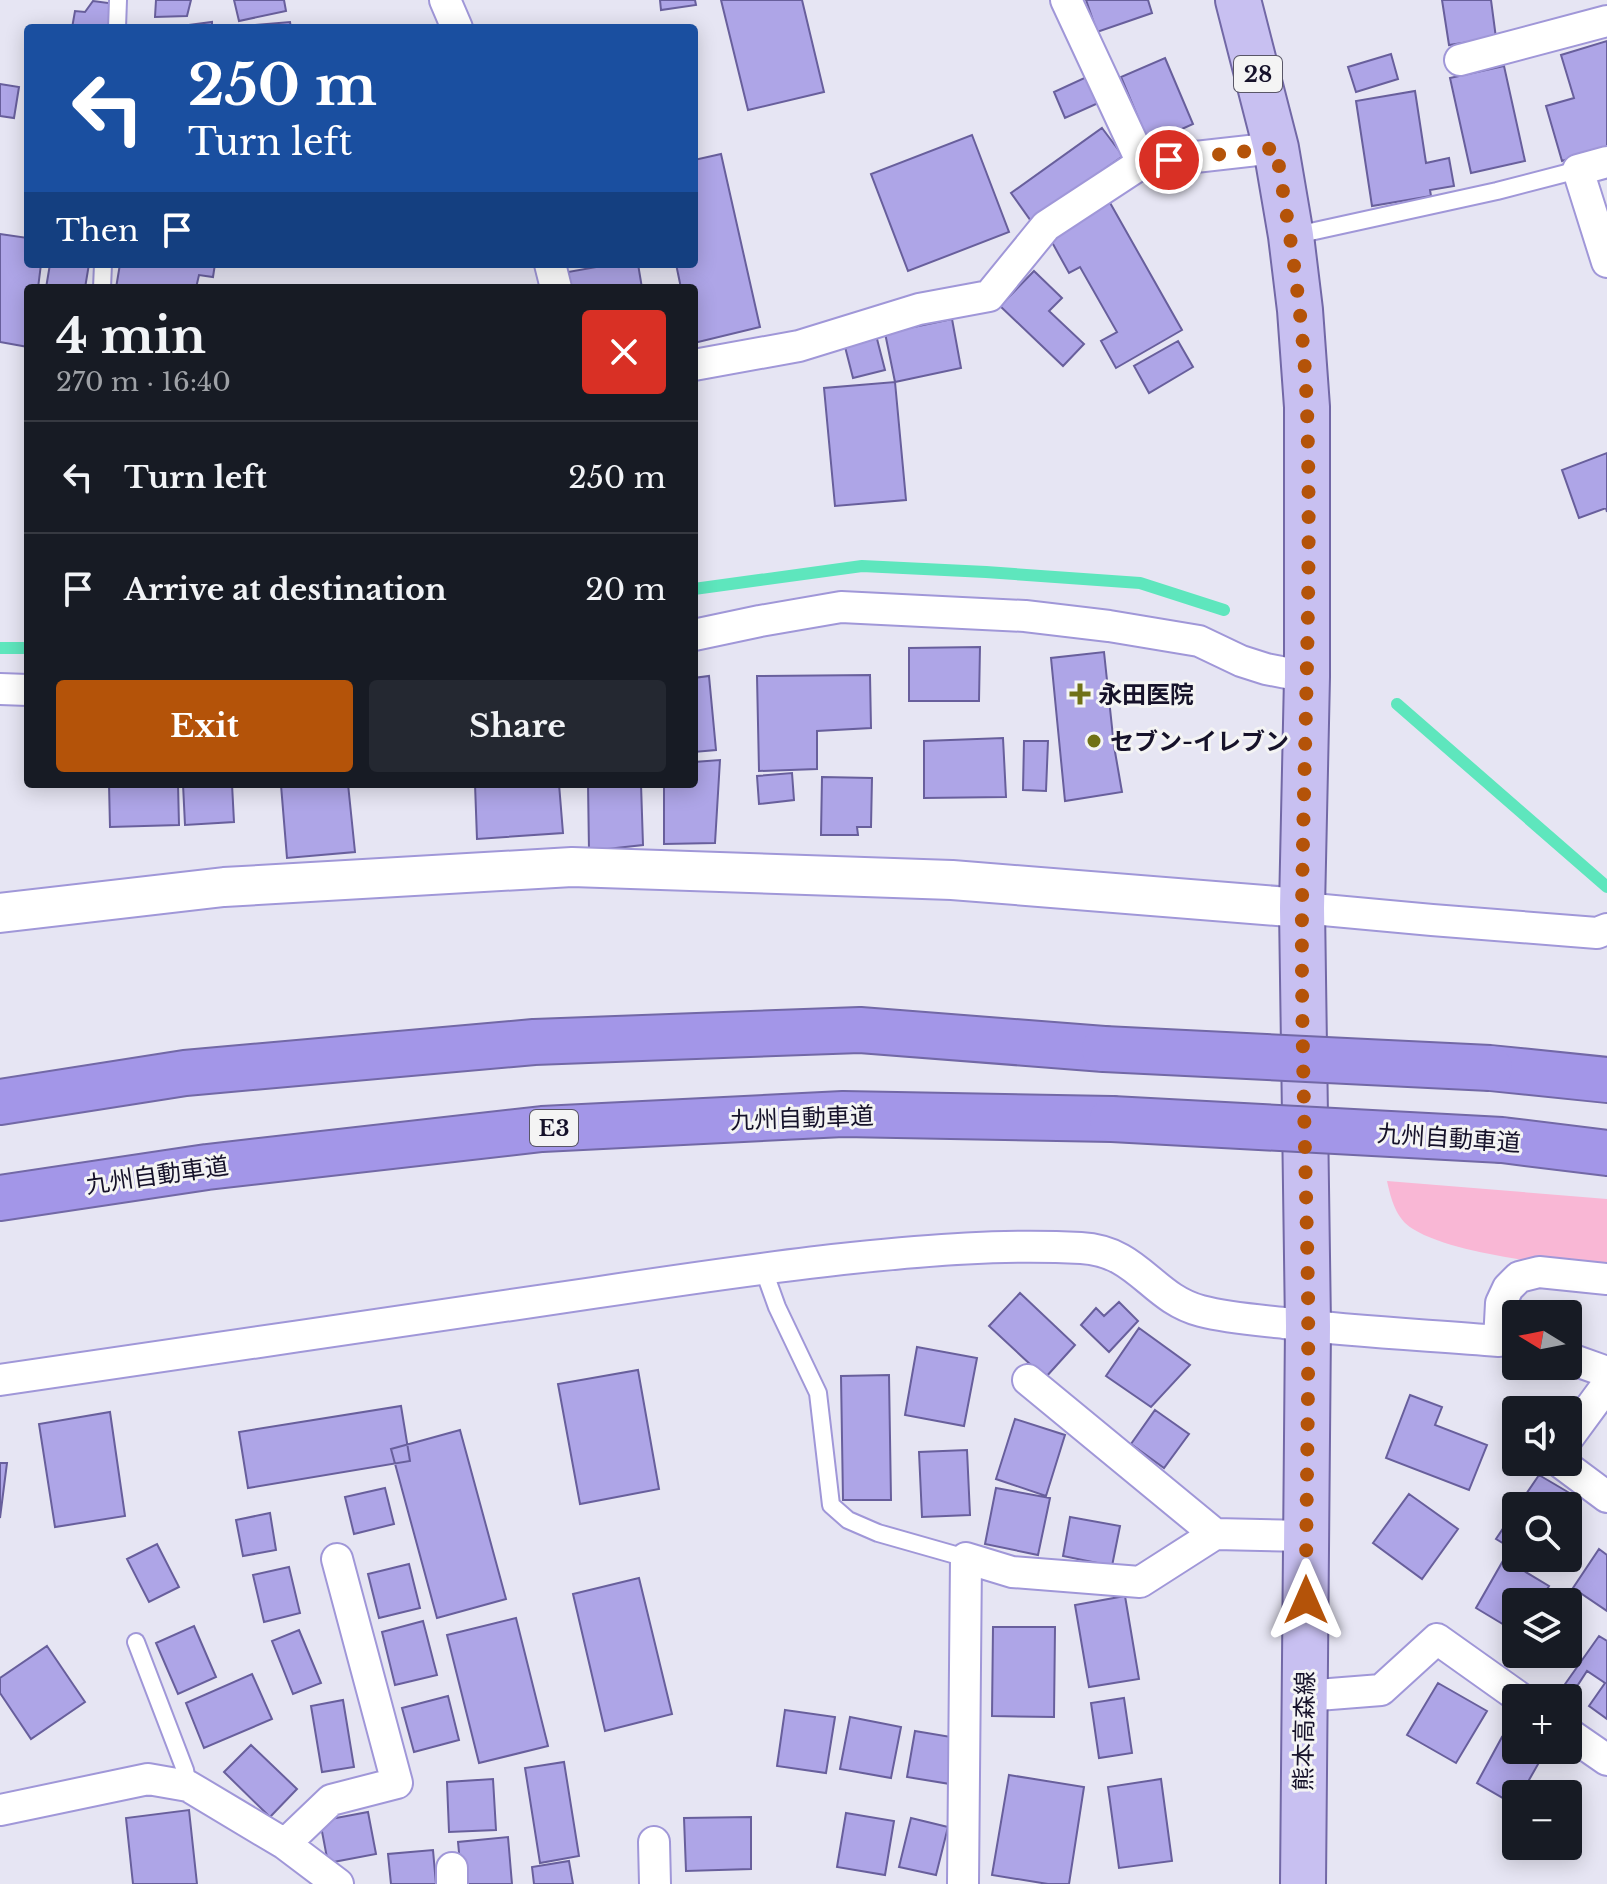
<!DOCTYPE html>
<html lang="en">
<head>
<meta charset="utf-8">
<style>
  :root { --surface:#171b24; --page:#242831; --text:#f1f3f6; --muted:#9ea1a6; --line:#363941; --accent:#b45309 }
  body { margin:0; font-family:"Libre Baskerville","Noto Sans JP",serif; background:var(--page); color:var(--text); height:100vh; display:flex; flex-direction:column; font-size:30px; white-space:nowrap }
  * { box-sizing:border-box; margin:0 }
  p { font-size:26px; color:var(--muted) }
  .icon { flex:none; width:44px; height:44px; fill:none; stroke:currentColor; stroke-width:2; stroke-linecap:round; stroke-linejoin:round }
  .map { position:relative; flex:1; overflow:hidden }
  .details { position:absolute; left:24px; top:284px; width:674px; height:504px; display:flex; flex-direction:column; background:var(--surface); border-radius:8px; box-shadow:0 4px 20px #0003 }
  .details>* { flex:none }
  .top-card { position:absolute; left:24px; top:24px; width:674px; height:244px; border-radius:8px; box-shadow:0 4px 20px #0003; background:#1a4fa0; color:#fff; overflow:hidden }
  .needle { width:52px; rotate:280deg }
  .buttons { position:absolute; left:1502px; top:1300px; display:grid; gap:16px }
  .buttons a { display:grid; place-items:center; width:80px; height:80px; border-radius:8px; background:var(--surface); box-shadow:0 4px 20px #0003; font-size:40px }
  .pin { position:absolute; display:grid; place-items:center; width:68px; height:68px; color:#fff; margin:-34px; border:4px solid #fff; border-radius:50%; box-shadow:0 2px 8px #0007 }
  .me { position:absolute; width:88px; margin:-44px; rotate:0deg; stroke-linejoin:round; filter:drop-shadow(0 0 6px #0008) }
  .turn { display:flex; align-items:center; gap:28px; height:168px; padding:0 32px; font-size:36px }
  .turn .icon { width:104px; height:104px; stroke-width:2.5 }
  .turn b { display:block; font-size:56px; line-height:68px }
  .then { display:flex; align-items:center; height:76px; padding:0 32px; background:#0003; gap:16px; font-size:30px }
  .round { display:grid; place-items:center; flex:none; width:84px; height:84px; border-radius:8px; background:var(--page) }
  .head { display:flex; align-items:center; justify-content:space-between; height:136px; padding:0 32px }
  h1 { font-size:48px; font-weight:700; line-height:60px }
  .cta { display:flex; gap:16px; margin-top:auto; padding:16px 32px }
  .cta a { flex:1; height:92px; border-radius:8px; background:var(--accent); color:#fff; font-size:32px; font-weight:700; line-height:92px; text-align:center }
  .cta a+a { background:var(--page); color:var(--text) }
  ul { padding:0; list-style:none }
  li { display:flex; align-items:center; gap:24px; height:112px; padding:0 32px; border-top:2px solid var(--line) }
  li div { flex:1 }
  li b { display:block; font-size:30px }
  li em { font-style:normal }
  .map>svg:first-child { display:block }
  .green { fill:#f9b7d5 }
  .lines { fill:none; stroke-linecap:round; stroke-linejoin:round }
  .stream { stroke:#5ee6bd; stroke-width:12 }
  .building { fill:#aea5e7; stroke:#685f9c; stroke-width:2 }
  .service-casing { stroke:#a097d8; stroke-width:20 }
  .minor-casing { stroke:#a097d8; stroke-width:34 }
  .tertiary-casing { stroke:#a097d8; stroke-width:42 }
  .primary-casing { stroke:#7268a6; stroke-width:48 }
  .motorway-casing { stroke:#7268a6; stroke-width:48 }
  .service { stroke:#fff; stroke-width:16 }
  .minor { stroke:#fff; stroke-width:30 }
  .tertiary { stroke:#fff; stroke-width:38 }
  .primary { stroke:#c8c0f1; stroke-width:44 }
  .motorway { stroke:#a396e8; stroke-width:44 }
  .motorway-bridge-casing { stroke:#7268a6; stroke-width:48; stroke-linecap:butt }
  .motorway-bridge { stroke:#a396e8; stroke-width:44 }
  .route { stroke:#b45309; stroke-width:14; stroke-dasharray:0 25.2 }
  .poi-dot { fill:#707115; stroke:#f4f4f4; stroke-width:3 }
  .labels { text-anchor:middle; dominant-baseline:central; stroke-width:6; stroke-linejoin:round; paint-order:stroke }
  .shield { fill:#f4f4f4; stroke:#595667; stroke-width:2 }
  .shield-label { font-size:22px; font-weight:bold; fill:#16122a }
  .poi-label { font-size:24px; font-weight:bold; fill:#16122a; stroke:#f4f4f4; text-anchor:start }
  .street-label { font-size:24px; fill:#16122a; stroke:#f4f4f4 }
</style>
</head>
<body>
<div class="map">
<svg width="1607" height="1884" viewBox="0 0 1607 1884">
  <rect width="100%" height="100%" fill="#e6e5f3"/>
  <path class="green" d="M1387,1181L1607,1199V1280C1587,1275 1567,1268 1546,1264C1508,1257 1445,1249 1413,1229C1396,1219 1391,1199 1387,1181Z"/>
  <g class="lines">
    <path class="stream" d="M694,589L862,566L986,572L1140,583L1224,610
      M0,648H28
      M1397,704L1607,887"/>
  </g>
  <path class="building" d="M156,0H191L187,16L155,17Z
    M234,0H284L286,11L239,21Z
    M660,0H695L696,5L661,10Z
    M721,0H802L824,92L748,110Z
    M1086,0H1148L1152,13L1097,32Z
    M1442,0H1491L1496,38L1449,45Z
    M93,1L116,4L113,28H72L75,11L85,12Z
    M212,22V28H166Z
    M290,22L291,28H256V25Z
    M1607,41V147L1562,161L1546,106L1574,98L1561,55Z
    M1391,54L1398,79L1356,92L1348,67Z
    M1165,58L1193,124L1149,144L1121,77Z
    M1504,66L1525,161L1471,173L1450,78Z
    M1093,74L1105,100L1065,118L1054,92Z
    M0,84L19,87L14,118L0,116Z
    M1415,91L1426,163L1449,158L1454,186L1430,190L1431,196L1372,206L1356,101Z
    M1102,128L1123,156L1031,221L1011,193Z
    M972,135L1009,232L908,271L871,174Z
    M721,154L760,327L694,343V288H681L676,264H694V160Z
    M1109,201L1182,330L1116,368L1101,341L1117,332L1080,267L1069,273L1048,235Z
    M0,234L28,238V264H41L38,288H28V347L0,342Z
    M50,264H89L85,288H46Z
    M120,264H215L213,277L199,275L196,288H116Z
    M613,264H638L642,288H571L568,272Z
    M1034,271L1062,298L1049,311L1084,344L1063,366L1000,306Z
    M952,319L961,368L895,382L885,333Z
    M876,335L885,370L853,378L844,343Z
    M1178,341L1193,367L1149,393L1134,366Z
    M895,382L906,500L835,506L824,388Z
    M1607,453V512L1606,508L1579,518L1562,470Z
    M980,647L979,701H909V648Z
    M1104,652L1114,746L1122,792L1065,801L1051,658Z
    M870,675L871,728L817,731V769L759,771L757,676Z
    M709,676L716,750L694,752V678Z
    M1003,738L1006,797L924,798V741Z
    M1024,741H1048L1046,791L1023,790Z
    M720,760L715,843L664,844V784H694V762Z
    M792,773L794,800L759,804L757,776Z
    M822,777L872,778L871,827H857L858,835H821Z
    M109,784H178L179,825L110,827Z
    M183,784H232L234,822L185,825Z
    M289,784H348L355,852L287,858L281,785Z
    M475,784H559L563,833L477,839Z
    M588,784H641L643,845L589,851Z
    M1020,1293L1075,1345L1045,1378L989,1326Z
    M1119,1302L1138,1321L1109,1352L1081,1325L1096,1308L1104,1316Z
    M1139,1328L1190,1365L1151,1407L1106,1376Z
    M917,1347L977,1358L964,1426L905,1415Z
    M638,1370L659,1489L580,1504L558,1384Z
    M889,1375L891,1500H843L841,1376Z
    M1410,1395L1442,1407L1435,1425L1487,1445L1469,1490L1386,1458Z
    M401,1406L410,1461L248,1488L239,1432Z
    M1155,1410L1189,1434L1164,1468L1131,1444Z
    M110,1412L125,1516L55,1527L39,1424Z
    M1015,1419L1065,1435L1046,1496L996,1479Z
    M460,1430L506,1599L437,1618L391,1449Z
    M967,1450L970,1515L922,1517L919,1452Z
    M0,1463H7L0,1518Z
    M1539,1475L1573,1495L1567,1506H1518Z
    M385,1488L394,1524L354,1534L345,1497Z
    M996,1488L1050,1498L1038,1555L985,1544Z
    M1409,1494L1458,1529L1422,1579L1373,1543Z
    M1516,1509V1551L1496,1539Z
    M270,1513L276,1550L243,1556L236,1520Z
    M1070,1517L1120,1526L1112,1566L1063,1556Z
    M157,1544L179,1587L149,1602L127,1559Z
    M1599,1549L1607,1555V1611L1573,1588Z
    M1527,1558H1544L1540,1565Z
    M1504,1559L1549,1586L1539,1602H1516V1632L1476,1608Z
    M409,1564L420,1608L379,1618L368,1574Z
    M289,1567L300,1613L264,1622L253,1575Z
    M639,1578L672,1714L605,1731L573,1594Z
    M1125,1596L1139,1679L1089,1687L1075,1605Z
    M516,1618L548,1746L479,1763L447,1635Z
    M423,1621L437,1675L395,1685L382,1632Z
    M194,1626L216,1677L178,1694L156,1643Z
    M993,1627H1055L1054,1717L992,1716Z
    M299,1630L321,1683L293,1694L272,1641Z
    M1599,1636L1607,1641V1719L1589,1706L1605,1683L1587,1671L1572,1694L1563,1687Z
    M47,1646L85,1702L31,1739L0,1693V1678Z
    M252,1674L272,1719L204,1748L186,1703Z
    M1438,1683L1487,1711L1456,1763L1407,1735Z
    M448,1696L459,1740L414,1752L402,1708Z
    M1124,1698L1132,1753L1099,1758L1091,1703Z
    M343,1700L354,1767L322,1772L311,1706Z
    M785,1710L835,1717L826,1773L777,1766Z
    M850,1717L901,1727L891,1778L840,1769Z
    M915,1731L957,1738L950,1784L907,1777Z
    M1502,1737L1516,1745V1750H1525L1541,1759L1521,1794H1516L1515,1805L1477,1783Z
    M251,1745L297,1789L270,1817L224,1772Z
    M564,1762L579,1856L540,1863L525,1768Z
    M1009,1775L1084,1787L1069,1884H1048L992,1875Z
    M493,1779L496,1830L449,1832L447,1782Z
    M1161,1779L1172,1861L1119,1868L1108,1787Z
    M189,1810L197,1884H133L126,1818Z
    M368,1812L376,1854L328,1863L320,1821Z
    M846,1813L894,1821L885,1875L837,1867Z
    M751,1817V1869L686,1871L684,1818Z
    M911,1818L948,1827L936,1875L899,1867Z
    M508,1837L512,1884H462L458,1842Z
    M433,1850L436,1884H391L388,1854Z
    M569,1861L573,1884H534L532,1867Z"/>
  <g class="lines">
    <defs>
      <path id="service" d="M117,28L118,0
        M1292,236L1497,191L1578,170
        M102,288L103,264
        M763,1268L777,1307L818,1393L831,1505L848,1520L878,1533L966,1558
        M136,1642L185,1770L188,1786"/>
      <path id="minor" d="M445,0L457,28
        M1066,0L1142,163
        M1460,60L1607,21
        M1607,162L1578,170L1607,262
        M550,264L556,288
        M694,365L799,346L919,309L989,296L1046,226L1142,163L1276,148
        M694,635L760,621L841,607L1025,616L1109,626L1199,641L1241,661L1266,669L1307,677
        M0,689L28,690
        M1302,908L1432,920L1597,933L1607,929
        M1568,1358L1607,1372
        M0,1380C198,1351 395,1322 593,1293C679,1280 765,1267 852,1258C930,1250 1003,1244 1081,1248C1139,1251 1151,1298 1201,1311C1228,1318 1257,1320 1284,1323C1356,1332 1427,1335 1499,1341L1501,1303L1508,1288L1519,1277L1539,1272L1607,1279
        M1028,1380L1215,1534
        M1568,1438L1607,1385
        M1560,1462L1607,1497
        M1305,1696L1381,1690L1437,1639L1520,1698
        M1568,1733L1607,1760
        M0,1810L148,1779L188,1786L285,1844L338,1884
        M654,1842L655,1884
        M285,1844L331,1800L397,1783L337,1559
        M452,1868V1884
        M963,1884L966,1558L1012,1572L1140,1582L1215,1534L1306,1536"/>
      <path id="tertiary" d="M0,913L224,887L572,867L952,880L1302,908"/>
      <path id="primary" d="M1238,0L1276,148L1291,236L1300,310L1307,407V677L1302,908L1308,1326L1303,1884"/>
      <path id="motorway" d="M1490,1068L1607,1080
        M0,1102L185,1073L534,1042L860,1030L1104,1049
        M1502,1140L1607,1153
        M0,1198L207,1167L542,1129L843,1114L1112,1119"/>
    </defs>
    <use href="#service" class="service-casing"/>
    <use href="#minor" class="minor-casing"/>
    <use href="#tertiary" class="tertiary-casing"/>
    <use href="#primary" class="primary-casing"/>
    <use href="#motorway" class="motorway-casing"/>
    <use href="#service" class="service"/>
    <use href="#minor" class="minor"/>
    <use href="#tertiary" class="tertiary"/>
    <use href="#primary" class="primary"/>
    <use href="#motorway" class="motorway"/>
    <defs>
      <path id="motorway-bridge" d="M1104,1049L1490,1068
        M1112,1119L1502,1140"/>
    </defs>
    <use href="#motorway-bridge" class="motorway-bridge-casing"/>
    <use href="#motorway-bridge" class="motorway-bridge"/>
  </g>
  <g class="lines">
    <path class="route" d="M1169,160L1276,148C1290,234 1304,321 1307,409C1312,574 1304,740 1302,906C1301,1035 1306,1164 1308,1293C1309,1395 1306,1498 1306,1600"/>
  </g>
  <g class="poi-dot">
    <path d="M1076 682h8v8h8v8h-8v8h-8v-8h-8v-8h8z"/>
    <circle cx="1094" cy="741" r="8"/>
  </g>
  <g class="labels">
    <g class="shield">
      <rect x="1234" y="56" width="48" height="36" rx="6"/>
      <rect x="530" y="1110" width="48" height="36" rx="6"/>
    </g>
    <g class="shield-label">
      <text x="1258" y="74">28</text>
      <text x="554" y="1128">E3</text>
    </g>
    <g class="poi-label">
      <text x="1098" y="694">永田医院</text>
      <text x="1110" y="741">セブン-イレブン</text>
    </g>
    <g class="street-label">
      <text transform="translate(802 1118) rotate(-2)">九州自動車道</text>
      <text transform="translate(1449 1138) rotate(4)">九州自動車道</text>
      <text transform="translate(157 1175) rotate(-8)">九州自動車道</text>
      <text transform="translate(1304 1731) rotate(-89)">熊本高森線</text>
    </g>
  </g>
</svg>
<div class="buttons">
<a><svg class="needle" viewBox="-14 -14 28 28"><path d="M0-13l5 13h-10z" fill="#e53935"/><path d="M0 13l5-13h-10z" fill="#9ea1a6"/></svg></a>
<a><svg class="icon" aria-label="sound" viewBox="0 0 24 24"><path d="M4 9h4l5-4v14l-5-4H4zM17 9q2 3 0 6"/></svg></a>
<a><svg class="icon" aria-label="search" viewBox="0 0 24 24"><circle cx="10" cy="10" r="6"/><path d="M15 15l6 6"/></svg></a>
<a><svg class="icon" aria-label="layers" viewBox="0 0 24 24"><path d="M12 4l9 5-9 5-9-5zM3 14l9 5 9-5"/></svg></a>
<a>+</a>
<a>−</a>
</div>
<div class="pin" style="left:1169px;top:160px;background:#d93025"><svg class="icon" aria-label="arrive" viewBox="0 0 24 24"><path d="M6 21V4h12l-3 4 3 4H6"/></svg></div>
<svg class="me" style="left:1306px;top:1600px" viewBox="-20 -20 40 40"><path d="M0-17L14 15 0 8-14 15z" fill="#b45309" stroke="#fff" stroke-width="4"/></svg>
<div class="top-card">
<div class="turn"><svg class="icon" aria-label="left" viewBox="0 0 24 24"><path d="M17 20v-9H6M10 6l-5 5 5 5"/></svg><div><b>250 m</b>Turn left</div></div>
<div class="then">Then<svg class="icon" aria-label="arrive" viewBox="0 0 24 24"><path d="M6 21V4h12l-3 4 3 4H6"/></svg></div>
</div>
<section class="details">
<div class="head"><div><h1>4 min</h1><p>270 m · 16:40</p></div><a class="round" style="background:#d93025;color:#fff"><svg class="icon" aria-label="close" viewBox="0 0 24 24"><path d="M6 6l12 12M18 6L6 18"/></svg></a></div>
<ul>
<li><svg class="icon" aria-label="left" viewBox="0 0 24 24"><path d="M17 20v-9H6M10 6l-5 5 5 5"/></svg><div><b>Turn left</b></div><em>250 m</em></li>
<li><svg class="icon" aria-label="arrive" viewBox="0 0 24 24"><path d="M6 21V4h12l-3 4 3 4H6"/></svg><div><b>Arrive at destination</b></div><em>20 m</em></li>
</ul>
<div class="cta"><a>Exit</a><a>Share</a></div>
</section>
</div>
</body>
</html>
